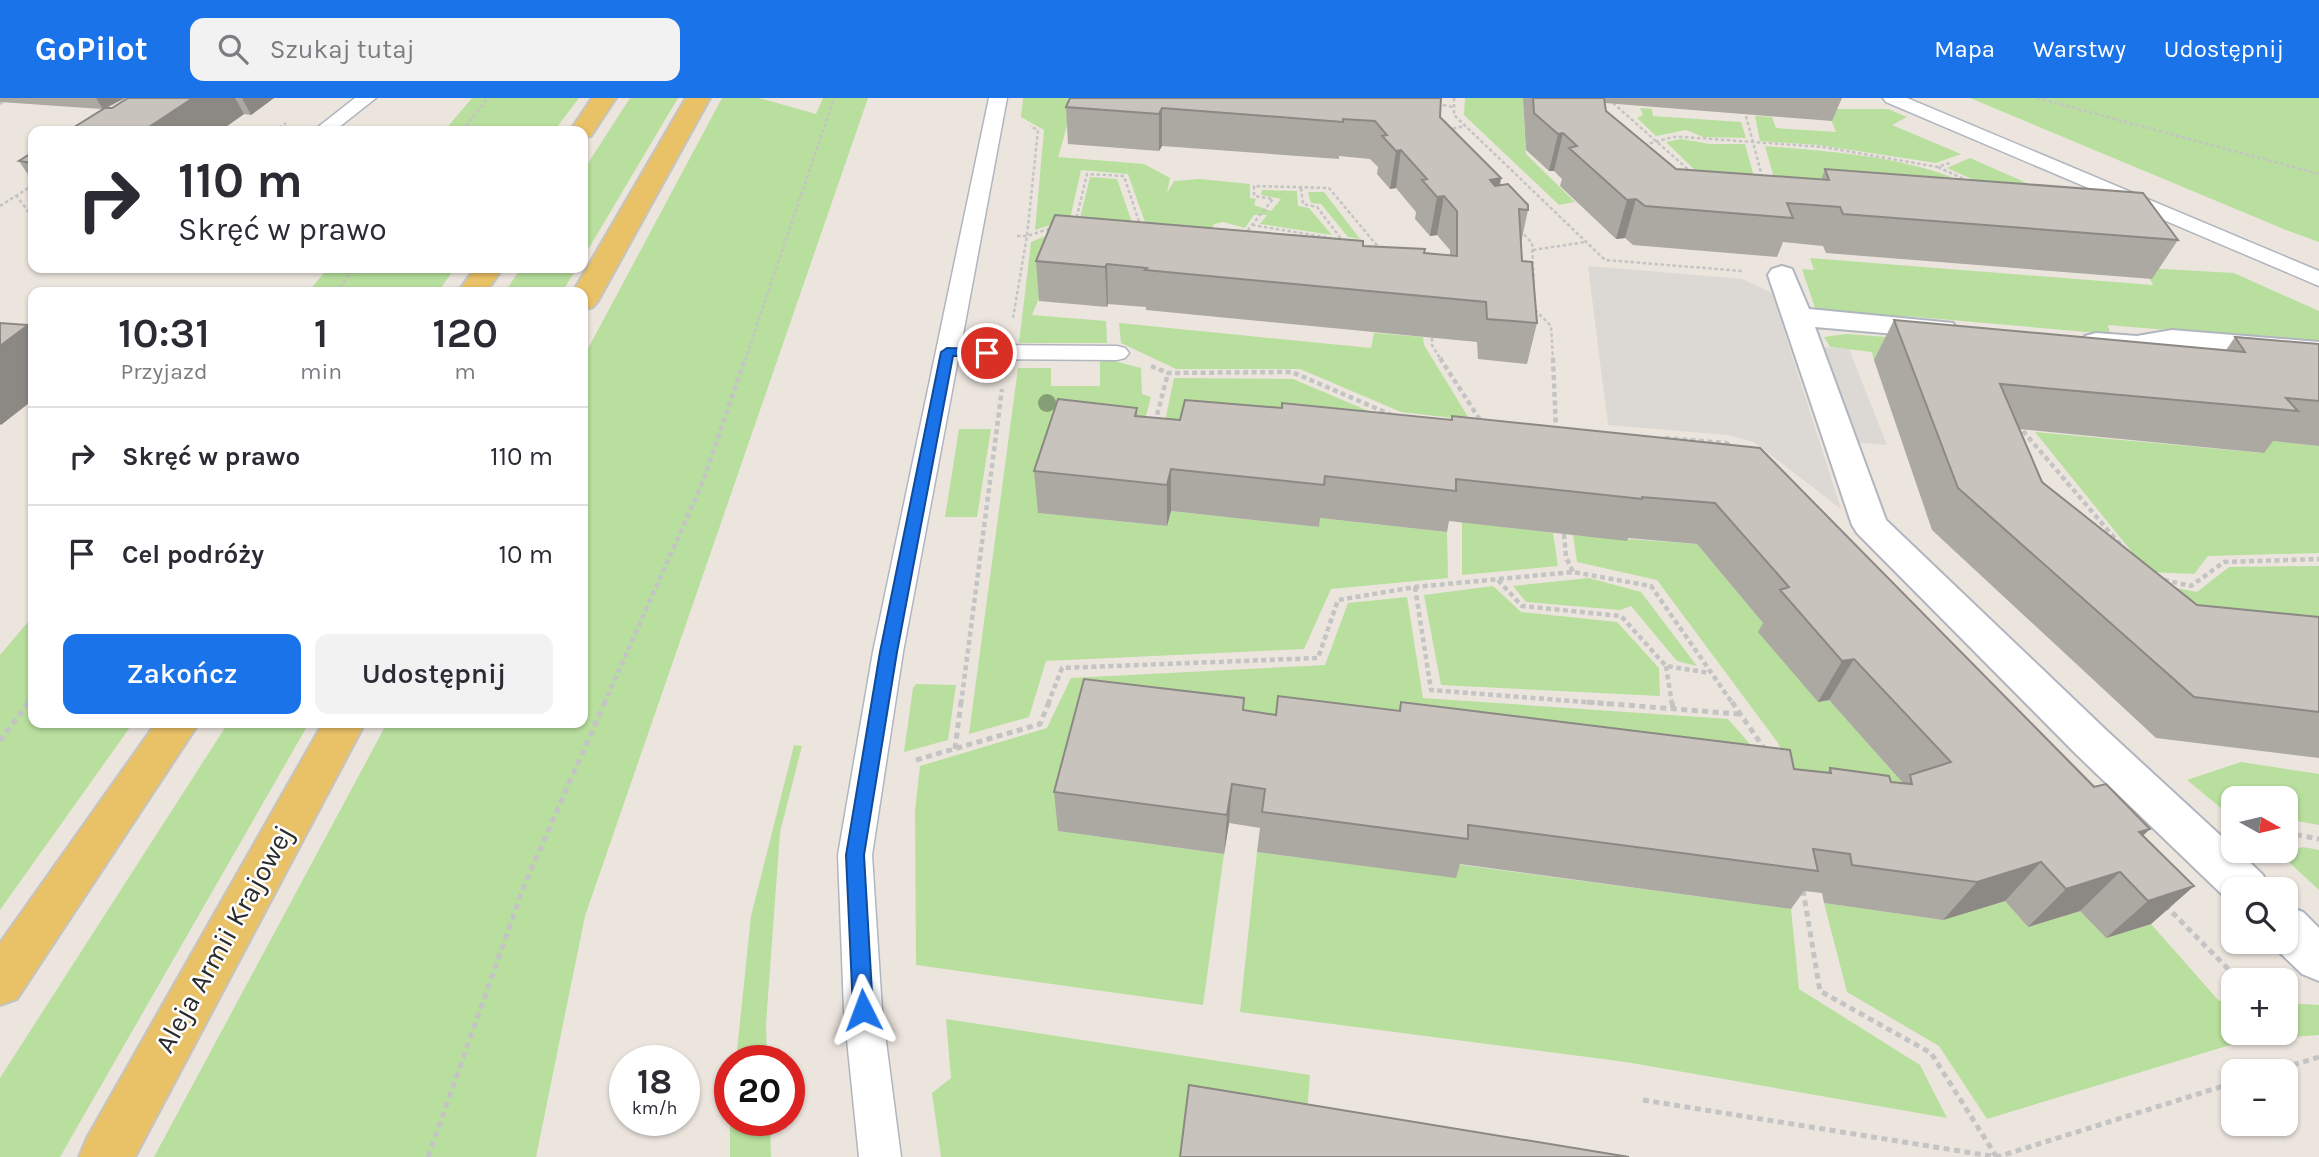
<!DOCTYPE html>
<html lang="pl">
<head>
<meta charset="utf-8">
<style>
  :root { --surface:#fff; --page:#f2f2f3; --text:#2b2b33; --muted:#7c7c81; --line:#e1e1e2; --accent:#1a73e8 }
  body { margin:0; font-family:Karla,sans-serif; background:var(--page); color:var(--text); height:100vh; display:flex; flex-direction:column; font-size:26px; white-space:nowrap }
  * { box-sizing:border-box; margin:0 }
  p { font-size:23px; color:var(--muted) }
  .icon { flex:none; width:38px; height:38px; fill:none; stroke:currentColor; stroke-width:2; stroke-linecap:round; stroke-linejoin:round }
  .map { position:relative; flex:1; overflow:hidden }
  .drawer { position:absolute; left:28px; top:189px; width:560px; height:441px; display:flex; flex-direction:column; background:var(--surface); border-radius:14px; box-shadow:0 2px 5px #0004 }
  .drawer>* { flex:none }
  .top-card { position:absolute; left:28px; top:28px; width:560px; height:147px; border-radius:14px; box-shadow:0 2px 5px #0004; background:#fff; color:var(--text); overflow:hidden }
  .needle { width:46px; rotate:98deg }
  .tools { position:absolute; left:2221px; top:688px; display:grid; gap:14px }
  .tools a { display:grid; place-items:center; width:77px; height:77px; border-radius:14px; background:var(--surface); box-shadow:0 2px 5px #0004; font-size:35px }
  .speed { position:absolute; left:609px; top:947px; display:flex; gap:14px; font-size:35px; font-weight:700; text-align:center }
  .speed>* { display:grid; place-content:center; width:91px; height:91px; border-radius:50%; background:var(--surface); box-shadow:0 2px 5px #0004; line-height:1 }
  .speed small { font-size:18px; font-weight:400 }
  .speed .limit { border:10px solid #d22; background:#fff; color:#111 }
  .pin { position:absolute; display:grid; place-items:center; width:60px; height:60px; color:#fff; margin:-30px; border:4px solid #fff; border-radius:50%; box-shadow:0 2px 7px #0007 }
  .me { position:absolute; width:77px; margin:-38px; rotate:357deg; stroke-linejoin:round; filter:drop-shadow(0 0 5px #0008) }
  .turn { display:flex; align-items:center; gap:24px; height:147px; padding:0 35px; font-size:32px }
  .turn .icon { width:91px; height:91px; stroke-width:2.5 }
  .turn b { display:block; font-size:49px; line-height:60px }
  .eta { display:flex; justify-content:space-evenly; align-items:center; height:119px; text-align:center }
  .eta b { font-size:42px; font-weight:600; line-height:49px }
  .primary-button { display:flex; gap:14px; margin-top:auto; padding:14px 35px }
  .primary-button a { flex:1; height:80px; border-radius:14px; background:var(--accent); color:#fff; font-size:28px; font-weight:600; line-height:80px; text-align:center }
  .primary-button a+a { background:var(--page); color:var(--text) }
  ul { padding:0; list-style:none }
  li { display:flex; align-items:center; gap:21px; height:98px; padding:0 35px; border-top:2px solid var(--line) }
  li div { flex:1 }
  li b { display:block; font-size:26px }
  li em { font-style:normal }
  header { display:flex; align-items:center; gap:42px; box-sizing:border-box; height:98px; padding:0 35px; background:var(--accent); color:#fff }
  header strong { font-size:33px }
  nav { display:flex; gap:38px; margin-inline-start:auto; font-size:24px }
  .search { width:490px; height:63px; background:var(--page); display:flex; align-items:center; gap:18px; box-sizing:border-box; padding:0 24px; border-radius:14px; color:var(--muted); font-size:26px }
  .map>svg:first-child { display:block }
  .green { fill:#b8df9e }
  .plaza { fill:#dcd8d4 }
  .lines { fill:none; stroke-linecap:round; stroke-linejoin:round }
  .service-casing { stroke:#b1b5be; stroke-width:3 }
  .pedestrian-casing { stroke:#b1b5be; stroke-width:4 }
  .primary-casing { stroke:#c4c4c4; stroke-width:4 }
  .path-far2 { stroke:#c4c4c4; stroke-width:2.5; stroke-dasharray:3.5 2.5; stroke-linecap:butt }
  .path-far1 { stroke:#c4c4c4; stroke-width:4.5; stroke-dasharray:5 3.5; stroke-linecap:butt }
  .path { stroke:#c4c4c4; stroke-width:5; stroke-dasharray:6 4.5; stroke-linecap:butt }
  .service { fill:#fff; fill-rule:evenodd }
  .pedestrian { fill:#fff; fill-rule:evenodd }
  .primary { fill:#e9c166; fill-rule:evenodd }
  .tree { fill:#869e75 }
  .wall { fill:#aca8a2 }
  .shaded-wall { fill:#8c8884 }
  .building { fill:#c8c3bc; stroke:#8c8884; stroke-width:2 }
  .route { fill:#1a73e8; stroke:#114b97; stroke-width:2 }
  .labels { text-anchor:middle; dominant-baseline:central; stroke-width:5; stroke-linejoin:round; paint-order:stroke }
  .near-street-label { font-size:28px; fill:#2b2b2b; stroke:#fff }
</style>
</head>
<body>
<header>
<strong>GoPilot</strong>
<div class="search"><svg class="icon" aria-label="search" viewBox="0 0 24 24"><circle cx="10" cy="10" r="6"/><path d="M15 15l6 6"/></svg>Szukaj tutaj</div>
<nav><a>Mapa</a><a>Warstwy</a><a>Udostępnij</a></nav>
</header>
<div class="map">
<svg width="2319" height="1059" viewBox="0 0 2319 1059">
  <rect width="100%" height="100%" fill="#ece5de"/>
  <path class="green" d="M472,0H579L554,33H444Z
    M630,0H678L583,160V73Z
    M722,0H759L816,16L823,0H868L585,818L536,1059H154L387,625H583V260Z
    M1023,0H1081C1067,17 1065,39 1058,59L1144,66L1170,80L1167,95L1174,83L1199,81L1250,86V100L1256,101L1254,107L1271,113L1281,101L1261,97L1262,92L1297,93L1298,108L1309,110L1332,137L1260,126L1267,117H1254L1245,130L1223,124L1214,126L1209,137L1146,127L1128,76L1081,72L1070,121L1035,132L1044,32L1021,19Z
    M1465,0H1523L1526,56L1575,104L1559,107L1464,17Z
    M1970,0H2319V144L2286,132Z
    M1640,10L1652,11L1653,18L1741,24L1746,40L1703,39L1686,32L1656,38L1637,20L1643,17Z
    M1827,11H1888L1907,19L1892,27L1961,56L1936,65L1818,47L1760,43L1755,18L1772,19L1776,30L1836,34Z
    M1681,41L1710,46H1745L1754,79L1704,81L1666,44Z
    M1765,48C1833,54 1908,58 1970,87L1785,119Z
    M1970,60L2029,86L2007,97L1947,70Z
    M1090,79L1117,81L1135,133L1242,150L1255,133L1374,151L1428,185L1427,190L1358,188L1360,167L1063,142L1032,217L1106,223L1107,245H1019L1031,144L1079,124Z
    M1308,94H1324L1360,141L1348,139L1321,106L1311,105Z
    M1810,160L2153,187L2145,170L2234,175L2319,213V245L2108,227L2110,236L1905,218L1904,223L1817,216L1802,171L1814,172Z
    M328,170H455L438,194H308Z
    M521,170H577L562,194H505Z
    M1119,225L1371,250L1374,235L1423,239L1424,247L1470,322L1401,314L1300,271H1176L1121,245Z
    M1846,236L1942,243L1958,270L1874,262L1872,254L1830,249L1824,239Z
    M1100,263H1114L1141,270L1142,296L1151,299L1137,351L1038,415L1167,428L1171,413L1318,429L1319,420L1447,434L1448,480L1331,491L1304,551L1046,563L1029,619L969,636L1018,270H1051V288H1100Z
    M1174,280L1293,281L1397,325L1157,361Z
    M959,331H991L977,419H945Z
    M2035,334L2263,355L2253,341L2319,348V455L2208,458L2194,476L2148,474Z
    M1462,424L1553,435L1558,468L1462,477Z
    M1573,437L1697,446L1768,531L1759,534L1818,604L1829,602L1920,704L1804,710L1778,645L1657,482L1577,464Z
    M2319,468V564L2229,555L2160,487L2197,494L2229,469Z
    M1589,480L1641,494L1697,568L1677,563L1631,508L1620,512L1526,504L1513,488Z
    M1493,488L1521,514L1617,524L1659,570L1660,598L1441,587L1424,497Z
    M1407,499L1423,600L1728,621L1750,646L1766,692L1059,733L1224,756L1203,907L916,867L915,713L920,668L1047,630L1071,580L1325,567L1348,505Z
    M33,518V625H133L0,812V557Z
    M916,586L956,587L948,642L904,654L913,590Z
    M228,625H309L60,1059H0V980Z
    M794,647L802,648L780,734L766,926L767,962H736L751,818Z
    M2241,664L2319,676V727L2286,721V700H2233V720L2187,682Z
    M2303,749L2319,752V792L2280,756Z
    M1257,754L1455,779V766L1791,811L1799,891L1920,967L1947,1020L1626,964L1240,914Z
    M2005,803L2028,829L2080,813L2106,840L2151,826L2219,903H2233V934H2286V905L2319,907V937L2243,943L1987,1021L1939,948L1847,894L1824,805L1943,822Z
    M946,921L1310,977L1305,1040L1183,1059H941L932,995L951,980Z
    M730,1022H770L771,1059H730Z"/>
  <path class="plaza" d="M1588,168L1742,181L1772,195L1841,411L1754,344L1727,337L1608,327Z
    M1807,248L1849,251L1887,347L1841,343Z"/>
  <g class="lines">
    <defs>
      <path id="service" d="M355,0H376L334,33H313Z
        M989,0H1007L961,247L1117,248L1125,250L1129,255L1125,260L1117,262L958,261L903,554L872,757L882,912L901,1059H859L844,912L838,757L873,554Z
        M1883,0H1907L2319,173V188L1886,4Z"/>
      <path id="pedestrian" d="M1782,168L1792,171L1809,211L1953,225L1957,231L1953,237L1942,240L1815,229L1886,422L2106,632L2233,749V752H2237L2263,777L2270,791H2233V806L2231,805L2076,656L1857,435L1852,427L1768,177L1772,171Z
        M2172,232L2319,244V262L2172,250L2137,256L2085,250L2081,244L2085,238L2096,235L2137,238Z
        M2286,808L2303,814L2319,830V883L2302,876L2269,844H2286Z"/>
      <path id="primary" d="M592,0H616L591,38L583,40V33H570Z
        M686,0H710L598,203L593,209L583,212V194H573Z
        M475,170H503L486,194H458Z
        M156,625H199L17,901L0,907V845Z
        M323,625H365L135,1059H79L87,1040Z"/>
    </defs>
    <use href="#service" class="service-casing"/>
    <use href="#pedestrian" class="pedestrian-casing"/>
    <use href="#primary" class="primary-casing"/>
    <path class="path-far2" d="M1454,0V17L1605,162L1742,173
      M2037,0L2319,76
      M1613,5L1692,75
      M0,6L3,4
      M1437,6L1453,9
      M1746,18L1763,82
      M274,33L286,25
      M462,33L488,0
      M1451,35V31L1465,28
      M1644,47L1673,39H1684L1823,49L1938,69L1952,64
      M1938,69L1968,83
      M1301,90L1303,106L1317,109L1342,142
      M16,97L33,120
      M0,108L33,87
      M1073,123L1076,122L1087,76L1124,78L1140,127
      M1252,127L1331,140
      M1520,132L1532,145L1534,186
      M1244,137L1273,101L1254,98V88L1329,90L1380,151
      M1017,138H1027L1055,129
      M1533,152L1586,144
      M336,194L355,170
      M1535,212L1551,228L1553,262
      M1013,220L1027,138L1038,32L1030,28
      M1432,240V247L1441,262
      M745,262L834,0"/>
    <path class="path-far1" d="M1440,260L1482,325
      M1553,260L1556,333
      M1151,268L1168,275L1292,274L1394,318
      M1155,325L1168,275
      M2023,333L2124,451
      M1665,340L1726,345L1732,348
      M1564,436L1566,459L1573,474
      M1498,482L1522,508L1621,518L1666,568L1710,575
      M2164,482L2191,488L2224,464L2319,461
      M1415,489L1431,592L1610,606
      M1666,568L1672,606
      M28,606L33,599
      M604,606L704,381L745,260
      M961,606L1002,291
      M1048,606L1062,570L1318,560L1338,502L1415,489L1573,474L1651,488L1733,606"/>
    <path class="path" d="M1587,604L1739,616
      M1672,604L1673,611
      M1732,604L1766,653
      M0,643L29,604
      M955,651L961,604
      M916,662L1040,626L1049,604
      M2286,738L2293,736L2319,741
      M1803,792L1820,893L1931,955L1996,1058
      M2165,807L2239,882
      M2273,973L2319,959
      M1643,1002L1997,1059L2233,985
      M428,1059L525,785L605,604"/>
    <use href="#service" class="service"/>
    <use href="#pedestrian" class="pedestrian"/>
    <use href="#primary" class="primary"/>
  </g>
  <circle class="tree" cx="1047" cy="305" r="9"/>
  <path class="wall" d="M0,0H125L107,10H112L128,0H274L251,17L244,16L220,33H59L71,31L102,11L0,4Z
    M1070,0L1440,19L1501,80L1500,88L1528,112L1521,145L1522,163L1537,225L1527,266L1478,261L1477,244L1146,212V209L1108,206L1107,209L1039,203L1036,163L1363,148L1450,157V152L1437,137L1430,138L1415,121L1416,114L1396,90L1390,91L1377,76L1378,69L1370,61L1339,58V61L1162,48L1159,53L1068,46L1066,9Z
    M1523,0H1842L1832,23L1605,5L1606,13L1676,71L1821,82L1825,71L2178,142L2152,181L1826,155L1823,148L1783,144L1777,159L1633,147L1625,140L1616,141L1560,88L1562,81L1554,73H1549L1526,52Z
    M33,54V84L19,63Z
    M1894,222L2226,252L2235,239L2319,246V348L2273,343L2264,355L2019,331L2042,384L2197,507L2319,519V660L2156,640L1932,432L1874,262Z
    M1137,310V318L1180,322L1282,310L1451,322L1452,318L1760,350L2194,788L2151,826L2106,840L2080,813L2028,829L2005,803L1943,822L1824,805L1822,795L1804,793L1791,811L1460,766L1456,780L1257,754L1260,730L1229,725L1224,756L1058,733L1054,694L1243,612L1276,617L1399,613L1401,604L1794,671L1827,675L1830,670L1891,684L1903,685L1829,602L1818,604L1758,534L1763,525L1697,446L1628,440L1627,443L1449,423L1447,434L1320,420L1319,429L1171,413L1167,428L1038,415L1034,373Z"/>
  <path class="shaded-wall" d="M96,0H125L103,11Z
    M193,0H235L244,16L220,33H143Z
    M242,0H274L251,17Z
    M1162,10V48L1159,53V16Z
    M1563,35L1554,73H1549L1558,36Z
    M1401,52L1396,90L1390,91L1396,53Z
    M1501,80L1493,119L1490,82Z
    M1444,98L1437,137L1430,138L1437,99Z
    M1636,101L1625,140L1616,141L1627,102Z
    M1107,166L1108,206L1107,209L1105,169Z
    M28,227L33,234V302L1,327L0,326V248Z
    M1171,371V413L1167,428V387Z
    M1854,561L1829,602L1818,604L1842,563Z
    M1232,686L1229,725L1224,756L1227,717Z
    M2150,731L2110,770L2139,734Z
    M2041,764L2005,803L1943,822L1977,784Z
    M2120,774L2080,813L2028,829L2066,791Z
    M2194,788L2151,826L2106,840L2148,803Z"/>
  <path class="building" d="M128,0H193L143,33H59L64,30L71,31L105,10H112Z
    M1070,0H1441L1440,19L1501,80L1490,82L1495,88L1508,86L1528,107V112L1519,111L1522,163L1532,164L1537,225L1487,221L1486,204L1145,172L1147,170L1107,166L1105,169L1036,163L1055,117L1363,143V148L1425,151L1424,155L1457,158V113L1444,98L1437,99L1422,82L1427,81L1401,52L1396,53L1382,38L1387,37L1375,23L1343,21V24L1162,10L1159,16L1066,9Z
    M1533,0H1604L1606,13L1676,71L1829,82L1825,71L2143,95L2178,142L1843,116L1840,109L1787,105L1793,120L1645,108L1636,101L1627,102L1569,50L1577,48L1563,35L1558,36L1534,15Z
    M33,54V65L19,63Z
    M1894,222L2245,254L2235,239L2319,246V303L2286,300L2298,313L2000,286L2042,384L2197,507L2319,519V614L2194,599L1958,390Z
    M0,225L28,227L0,248Z
    M1058,301L1137,310L1135,318L1180,322L1185,302L1282,310V305L1452,322V318L1760,350L2094,689L2106,686L2150,731L2139,734L2194,788L2148,803L2120,774L2066,791L2041,764L1977,784L1852,767L1850,756L1813,751L1818,773L1468,727V741L1262,714L1265,691L1232,686L1227,717L1054,694L1084,581L1244,600L1243,612L1276,617L1278,598L1400,613L1401,604L1790,652L1794,671L1831,675L1830,670L1889,678L1891,684L1912,686L1910,677L1951,664L1854,561L1842,563L1780,492L1789,489L1715,405L1642,399V401L1456,381V393L1325,378L1324,387L1171,371L1167,387L1034,373Z
    M1189,987L1629,1059H1180Z"/>
  <path class="route" d="M947,250L987,251L993,255L987,258H953L897,554L864,757L873,912L870,918L863,921L856,918L853,912L846,757L880,554L941,254Z"/>
  <g class="labels">
    <g class="near-street-label">
      <text transform="translate(224 841) rotate(-61)">Aleja Armii Krajowej</text>
    </g>
  </g>
</svg>
<div class="tools">
<a><svg class="needle" viewBox="-14 -14 28 28"><path d="M0-13l5 13h-10z" fill="#e53935"/><path d="M0 13l5-13h-10z" fill="#7c7c81"/></svg></a>
<a><svg class="icon" aria-label="search" viewBox="0 0 24 24"><circle cx="10" cy="10" r="6"/><path d="M15 15l6 6"/></svg></a>
<a>+</a>
<a>−</a>
</div>
<div class="speed"><div>18<small>km/h</small></div><div class="limit">20</div></div>
<div class="pin" style="left:987px;top:255px;background:#d93025"><svg class="icon" aria-label="arrive" viewBox="0 0 24 24"><path d="M6 21V4h12l-3 4 3 4H6"/></svg></div>
<svg class="me" style="left:863px;top:912px" viewBox="-20 -20 40 40"><path d="M0-17L14 15 0 8-14 15z" fill="#1a73e8" stroke="#fff" stroke-width="4"/></svg>
<div class="top-card">
<div class="turn"><svg class="icon" aria-label="right" viewBox="0 0 24 24"><path d="M7 20v-9h11M14 6l5 5-5 5"/></svg><div><b>110 m</b>Skręć w prawo</div></div>
</div>
<section class="drawer">
<div class="eta">
<div><b>10:31</b><p>Przyjazd</p></div>
<div><b>1</b><p>min</p></div>
<div><b>120</b><p>m</p></div>
</div>
<ul>
<li><svg class="icon" aria-label="right" viewBox="0 0 24 24"><path d="M7 20v-9h11M14 6l5 5-5 5"/></svg><div><b>Skręć w prawo</b></div><em>110 m</em></li>
<li><svg class="icon" aria-label="arrive" viewBox="0 0 24 24"><path d="M6 21V4h12l-3 4 3 4H6"/></svg><div><b>Cel podróży</b></div><em>10 m</em></li>
</ul>
<div class="primary-button"><a>Zakończ</a><a>Udostępnij</a></div>
</section>
</div>
</body>
</html>
